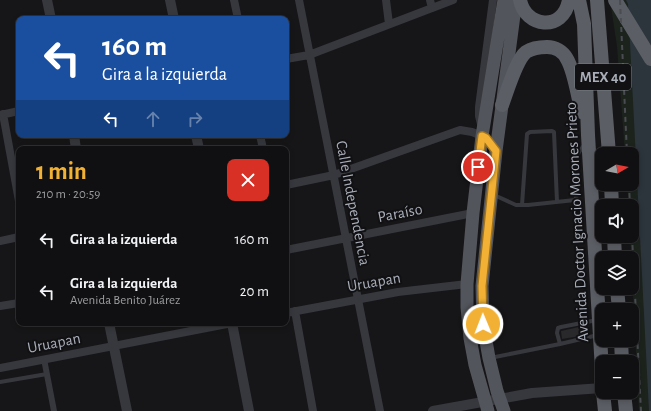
<!DOCTYPE html>
<html lang="es">
<head>
<meta charset="utf-8">
<style>
  :root { --surface:#101012; --page:#1e1e20; --text:#f1f3f6; --muted:#9c9d9f; --line:#303032; --accent:#f2b134 }
  body { margin:0; font-family:"Alegreya Sans",sans-serif; background:var(--page); color:var(--text); height:100vh; display:flex; flex-direction:column; font-size:15px; white-space:nowrap }
  * { box-sizing:border-box; margin:0 }
  p { font-size:13px; color:var(--muted) }
  .icon { flex:none; width:22px; height:22px; fill:none; stroke:currentColor; stroke-width:2; stroke-linecap:round; stroke-linejoin:round }
  .map { position:relative; flex:1; overflow:hidden }
  .panel { position:absolute; left:16px; top:146px; width:273px; height:180px; display:flex; flex-direction:column; background:var(--surface); border-radius:8px; box-shadow:0 2px 6px #0003,0 0 0 1px var(--line) }
  .panel>* { flex:none }
  .banner { position:absolute; left:16px; top:16px; width:273px; height:122px; border-radius:8px; box-shadow:0 2px 6px #0003,0 0 0 1px var(--line); background:#1a4fa0; color:#fff; overflow:hidden }
  .needle { width:26px; rotate:80deg }
  .buttons { position:absolute; left:595px; top:147px; display:grid; gap:8px }
  .buttons a { display:grid; place-items:center; width:44px; height:44px; border-radius:8px; background:var(--surface); box-shadow:0 2px 6px #0003,0 0 0 1px var(--line); font-size:20px }
  .pin { position:absolute; display:grid; place-items:center; width:34px; height:34px; color:#fff; margin:-17px; border:2px solid #fff; border-radius:50%; box-shadow:0 1px 4px #0007 }
  .me { position:absolute; width:44px; margin:-22px; rotate:359deg; stroke-linejoin:round; filter:drop-shadow(0 0 3px #0008) }
  .turn { display:flex; align-items:center; gap:14px; height:84px; padding:0 20px; font-size:18px }
  .turn .icon { width:52px; height:52px; stroke-width:2.5 }
  .turn b { display:block; font-size:28px; line-height:34px }
  .lanes { display:flex; align-items:center; height:38px; padding:0 20px; background:#0003; justify-content:center; gap:20px; direction:ltr }
  .lanes .off { opacity:.35 }
  .round { display:grid; place-items:center; flex:none; width:42px; height:42px; border-radius:8px; background:var(--page) }
  .overview { display:flex; align-items:center; justify-content:space-between; height:68px; padding:0 20px }
  h1 { font-size:24px; font-weight:700; line-height:30px; color:var(--accent) }
  ul { padding:0; list-style:none }
  li { display:flex; align-items:center; gap:12px; height:52px; padding:0 20px }
  li div { flex:1 }
  li b { display:block; font-size:15px }
  li em { font-style:normal }
  .map>svg:first-child { display:block }
  .green { fill:#1c231d }
  .water { fill:#2c353c }
  .building { fill:#29292c }
  .lines { fill:none; stroke-linecap:round; stroke-linejoin:round }
  .service { stroke:#37383d; stroke-width:4 }
  .pedestrian { stroke:#37383d; stroke-width:6 }
  .minor { stroke:#37383d; stroke-width:8 }
  .tertiary { stroke:#37383d; stroke-width:10 }
  .primary { stroke:#53555c; stroke-width:13 }
  .trunk { stroke:#5b5e65; stroke-width:14 }
  .rail { stroke:#4a4c52; stroke-width:2; stroke-dasharray:5 4; stroke-linecap:butt }
  .route-casing { stroke:#9d7322; stroke-width:10 }
  .route { stroke:#f2b134; stroke-width:7 }
  .labels { text-anchor:middle; dominant-baseline:central; stroke-width:4; stroke-linejoin:round; paint-order:stroke }
  .shield { fill:#111113; stroke:#7b7e86; stroke-width:1 }
  .shield-label { font-size:15px; font-weight:bold; fill:#a8adb8 }
  .street-label { font-size:16px; fill:#a8adb8; stroke:#111113 }
</style>
</head>
<body>
<div class="map">
<svg width="651" height="411" viewBox="0 0 651 411">
  <rect width="100%" height="100%" fill="#161618"/>
  <path class="green" d="M610,0H651V411H639L630,236H632V206H629L627,184H632V154H625L617,46Z"/>
  <path class="water" d="M626,0H651V411H649L628,4Z"/>
  <path class="building" d="M579,327L580,336L562,339L561,331Z"/>
  <g class="lines">
    <path class="service" d="M494,195L516,205H528L575,200L577,195L576,156L585,144
      M522,205L527,134L530,132L552,131L554,132L557,202
      M597,320L561,327L558,328L557,333L560,344L598,335
      M490,358L560,344
      M0,382L47,374"/>
    <path class="pedestrian" d="M44,359L54,411"/>
    <path class="minor" d="M234,0L238,19
      M299,0L380,411
      M386,0L389,24
      M430,0L432,8
      M286,59L309,55L453,0
      M3,114L19,201
      M0,115L19,111
      M481,124L479,116V107L493,0
      M260,135L263,149
      M286,185L334,175L460,130L472,132L482,136
      M0,241L19,237
      M286,250L473,213
      M0,306L19,303
      M295,311L313,411
      M286,313L398,292L467,284
      M0,368L232,323"/>
    <path class="tertiary" d="M47,0L51,19
      M170,0L174,19
      M74,135L76,149
      M196,135L199,149
      M109,323L127,411
      M232,323L249,411
      M433,411L532,393L602,388"/>
    <path class="primary" d="M488,411L475,365L470,338L467,307V284L473,213L482,136L504,0
      M504,411L497,391L489,358L483,324L482,286L496,151L516,0"/>
    <path class="trunk" d="M520,0C525,27 563,33 569,0
      M579,0L584,24L588,135L602,370
      M597,0L609,154
      M615,0L651,59
      M502,105C507,92 516,60 526,52C532,48 540,47 547,47C555,47 563,51 567,59C575,73 577,95 582,112
      M611,184L612,206
      M614,236L615,258
      M617,288L619,310
      M621,340L622,362
      M603,392L605,411
      M624,392L626,411"/>
    <path class="rail" d="M620,0L627,154
      M629,184L630,206
      M632,236L641,411"/>
  </g>
  <g class="lines">
    <defs>
      <path id="route" d="M478,167L482,136L486,138L496,151L482,286L483,324"/>
    </defs>
    <use href="#route" class="route-casing"/>
    <use href="#route" class="route"/>
  </g>
  <g class="labels">
    <rect class="shield" x="575" y="64" width="56" height="26" rx="3"/>
    <g class="shield-label">
      <text x="603" y="77">MEX 40</text>
    </g>
    <g class="street-label">
      <text transform="translate(353 203) rotate(79)">Calle Independencia</text>
      <text transform="translate(400 213) rotate(-11)">Paraíso</text>
      <text transform="translate(577 222) rotate(-93)">Avenida Doctor Ignacio Morones Prieto</text>
      <text transform="translate(374 282) rotate(-10)">Uruapan</text>
      <text transform="translate(54 343) rotate(-11)">Uruapan</text>
    </g>
  </g>
</svg>
<div class="buttons">
<a><svg class="needle" viewBox="-14 -14 28 28"><path d="M0-13l5 13h-10z" fill="#e53935"/><path d="M0 13l5-13h-10z" fill="#9c9d9f"/></svg></a>
<a><svg class="icon" aria-label="sound" viewBox="0 0 24 24"><path d="M4 9h4l5-4v14l-5-4H4zM17 9q2 3 0 6"/></svg></a>
<a><svg class="icon" aria-label="layers" viewBox="0 0 24 24"><path d="M12 4l9 5-9 5-9-5zM3 14l9 5 9-5"/></svg></a>
<a>+</a>
<a>−</a>
</div>
<div class="pin" style="left:478px;top:167px;background:#d93025"><svg class="icon" aria-label="arrive" viewBox="0 0 24 24"><path d="M6 21V4h12l-3 4 3 4H6"/></svg></div>
<svg class="me" style="left:483px;top:324px" viewBox="-20 -20 40 40"><circle r="17" fill="#f2b134" stroke="#fff" stroke-width="3"/><path d="M0-11L8 9 0 5-8 9z" fill="#fff"/></svg>
<div class="banner">
<div class="turn"><svg class="icon" aria-label="left" viewBox="0 0 24 24"><path d="M17 20v-9H6M10 6l-5 5 5 5"/></svg><div><b>160 m</b>Gira a la izquierda</div></div>
<div class="lanes"><svg class="icon" aria-label="left" viewBox="0 0 24 24"><path d="M17 20v-9H6M10 6l-5 5 5 5"/></svg><svg class="icon off" aria-label="ahead" viewBox="0 0 24 24"><path d="M12 20V5M6 11l6-6 6 6"/></svg><svg class="icon off" aria-label="right" viewBox="0 0 24 24"><path d="M7 20v-9h11M14 6l5 5-5 5"/></svg></div>
</div>
<section class="panel">
<div class="overview"><div><h1>1 min</h1><p>210 m · 20:59</p></div><a class="round" style="background:#d93025;color:#fff"><svg class="icon" aria-label="close" viewBox="0 0 24 24"><path d="M6 6l12 12M18 6L6 18"/></svg></a></div>
<ul>
<li><svg class="icon" aria-label="left" viewBox="0 0 24 24"><path d="M17 20v-9H6M10 6l-5 5 5 5"/></svg><div><b>Gira a la izquierda</b></div><em>160 m</em></li>
<li><svg class="icon" aria-label="left" viewBox="0 0 24 24"><path d="M17 20v-9H6M10 6l-5 5 5 5"/></svg><div><b>Gira a la izquierda</b><p>Avenida Benito Juárez</p></div><em>20 m</em></li>
</ul>
</section>
</div>
</body>
</html>
